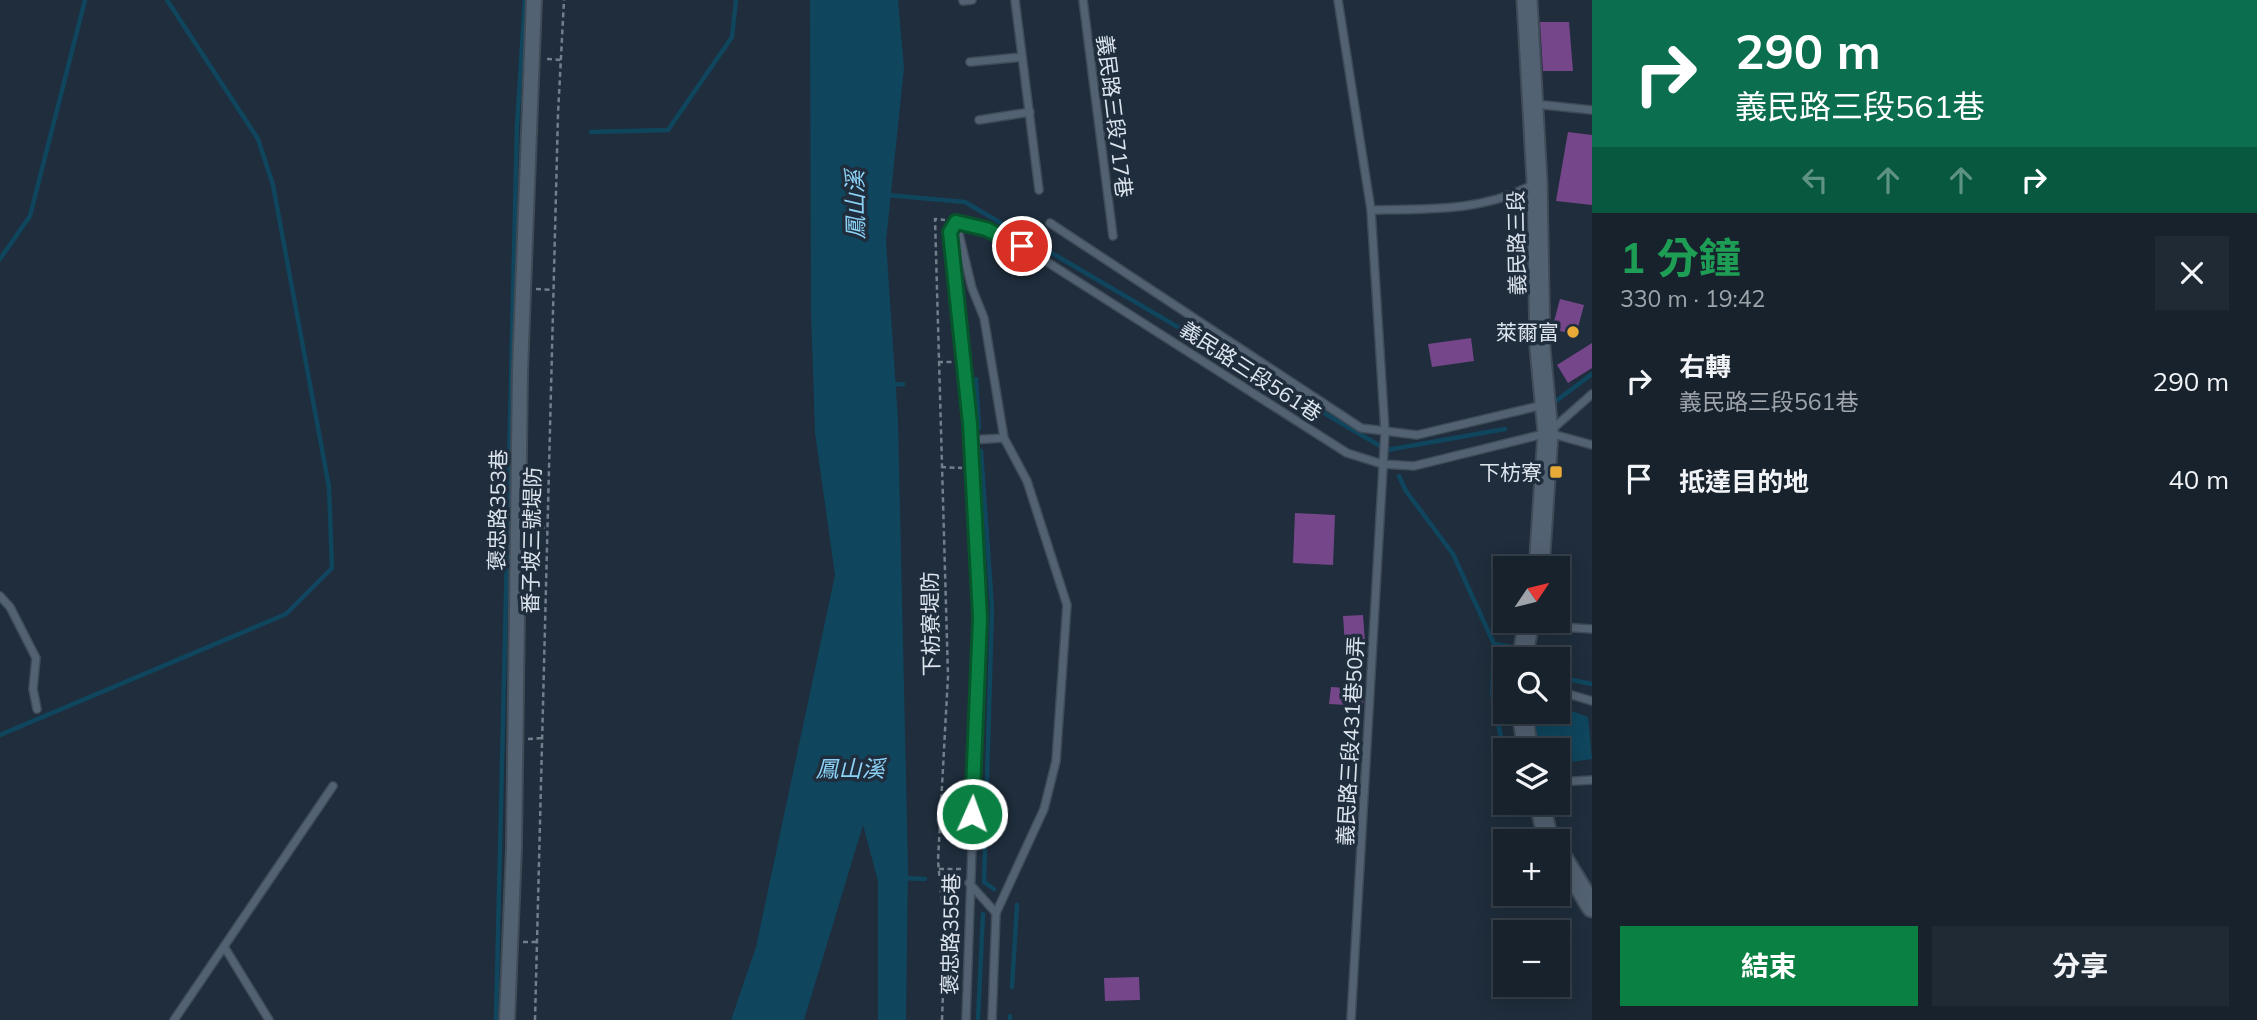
<!DOCTYPE html>
<html lang="zh-TW">
<head>
<meta charset="utf-8">
<style>
  :root { --surface:#17222d; --page:#202a35; --text:#f1f3f6; --muted:#9ea4aa; --line:#363f49; --accent:#0b8043 }
  body { margin:0; font-family:Mulish,"Noto Sans TC",sans-serif; background:var(--page); color:var(--text); height:100vh; display:flex; flex-direction:column; font-size:26px; white-space:nowrap }
  * { box-sizing:border-box; margin:0 }
  p { font-size:23px; color:var(--muted) }
  .icon { flex:none; width:38px; height:38px; fill:none; stroke:currentColor; stroke-width:2; stroke-linecap:round; stroke-linejoin:round }
  .map { position:relative; flex:1; overflow:hidden }
  .details { display:flex; flex-direction:column; background:var(--surface); width:665px }
  .details>* { flex:none }
  .top-card { background:#0b6e4f; color:#fff; overflow:hidden }
  .needle { width:46px; rotate:55deg }
  .controls { position:absolute; left:1493px; top:556px; display:grid; gap:14px }
  .controls a { display:grid; place-items:center; width:77px; height:77px; border-radius:0px; background:var(--surface); box-shadow:0 4px 18px #0003,0 0 0 2px var(--line); font-size:35px }
  .pin { position:absolute; display:grid; place-items:center; width:60px; height:60px; color:#fff; margin:-30px; border:4px solid #fff; border-radius:50%; box-shadow:0 2px 7px #0007 }
  .me { position:absolute; width:77px; margin:-38px; rotate:2deg; stroke-linejoin:round; filter:drop-shadow(0 0 5px #0008) }
  .turn { display:flex; align-items:center; gap:24px; height:147px; padding:0 28px; font-size:32px }
  .turn .icon { width:91px; height:91px; stroke-width:2.5 }
  .turn b { display:block; font-size:49px; line-height:60px }
  .lanes { display:flex; align-items:center; height:66px; padding:0 28px; background:#0003; justify-content:center; gap:35px; direction:ltr }
  .lanes .off { opacity:.35 }
  .round { display:grid; place-items:center; flex:none; width:74px; height:74px; border-radius:0px; background:var(--page) }
  .head { display:flex; align-items:center; justify-content:space-between; height:119px; padding:0 28px }
  h1 { font-size:42px; font-weight:700; line-height:52px; color:#1e9e55 }
  .cta { display:flex; gap:14px; margin-top:auto; padding:14px 28px }
  .cta a { flex:1; height:80px; border-radius:0px; background:var(--accent); color:#fff; font-size:28px; font-weight:700; line-height:80px; text-align:center }
  .cta a+a { background:var(--page); color:var(--text) }
  ul { padding:0; list-style:none }
  li { display:flex; align-items:center; gap:21px; height:98px; padding:0 28px }
  li div { flex:1 }
  li b { display:block; font-size:26px }
  li em { font-style:normal }
  main { display:flex; flex:1; min-height:0 }
  .map>svg:first-child { display:block }
  .water { fill:#0f465e }
  .lines { fill:none; stroke-linecap:round; stroke-linejoin:round }
  .stream { stroke:#0f465e; stroke-width:4.5 }
  .building { fill:#75478a }
  .lane-casing { stroke:#3f4b57; stroke-width:10 }
  .street-casing { stroke:#3f4b57; stroke-width:18 }
  .secondary-casing { stroke:#3f4b57; stroke-width:23 }
  .path { stroke:#737e8b; stroke-width:2.5; stroke-dasharray:5 3.5; stroke-linecap:butt }
  .lane { stroke:#536273; stroke-width:7 }
  .street { stroke:#536273; stroke-width:14 }
  .secondary { stroke:#536273; stroke-width:19 }
  .route-casing { stroke:#07532c; stroke-width:18 }
  .route { stroke:#0b8043; stroke-width:12 }
  .poi-dot { fill:#e9ab38; stroke:#1f2d3c; stroke-width:2.5 }
  .labels { text-anchor:middle; dominant-baseline:central; stroke-width:7; stroke-linejoin:round; paint-order:stroke }
  .street-label { font-size:21px; fill:#dce4ee; stroke:#1f2d3c }
  .poi-label { font-size:21px; fill:#dce4ee; stroke:#1f2d3c; text-anchor:end }
  .water-label { font-size:23px; font-style:italic; fill:#8cd1f6; stroke:#1f2d3c }
</style>
</head>
<body>
<main>
<div class="map">
<svg width="1592" height="1020" viewBox="0 0 1592 1020">
  <rect width="100%" height="100%" fill="#1f2d3c"/>
  <path class="water" d="M810,0H898L904,68L886,241L898,420L908,867L906,1020H878V881L863,825L804,1020H731L756,947L835,575L815,433L811,310Z
    M1558,706L1588,717L1592,759L1558,764V751H1536L1529,712H1558Z"/>
  <g class="lines">
    <path class="stream" d="M591,132L668,130L732,37L736,0
      M887,195L965,202L1387,450L1505,429
      M0,259L30,216L85,0
      M976,379L979,428
      M890,385L903,384
      M1556,401L1592,374
      M981,451L992,608L984,882L994,889
      M1399,476L1406,491L1453,554L1494,644L1513,647
      M1494,644L1492,694L1505,756
      M1558,677L1592,684
      M0,735L286,614L332,568L329,487L273,185L258,139L167,0
      M904,878L925,879
      M1012,987L1017,905
      M496,1020L517,126L525,0
      M978,1020L983,914
      M1010,1020V1016"/>
  </g>
  <path class="building" d="M1540,22H1569L1573,71H1543Z
    M1568,132L1592,135V205L1556,201Z
    M1560,299L1584,305L1576,335L1552,329Z
    M1471,338L1474,361L1432,367L1428,344Z
    M1592,343V368L1568,383L1557,365Z
    M1295,513L1335,515L1333,565L1293,563Z
    M1363,615L1365,643L1345,644L1343,616Z
    M1331,687L1364,689L1363,706L1329,704Z
    M1139,977L1140,1000L1105,1001L1104,978Z"/>
  <g class="lines">
    <defs>
      <path id="lane" d="M1015,0L1039,190
        M1083,0L1113,236
        M1338,0L1371,210L1385,432L1351,1020
        M963,1L972,0
        M970,62L1022,57
        M1534,104L1592,110
        M979,120L1030,112
        M1371,210C1426,209 1484,212 1534,184
        M955,222L950,231L969,424L980,618L966,1020
        M956,222L972,288L984,318L1004,438L1027,481L1067,605L1056,761L1044,809L996,913L992,1020
        M956,222L986,229L1022,246L1347,453L1382,464L1414,466L1548,433L1592,394
        M1050,223L1361,428L1417,435L1543,405
        M1549,433L1592,445
        M970,440L1004,438
        M0,596L10,607L36,658L33,689L37,709
        M1530,625L1592,629
        M1558,691L1592,701
        M1558,782L1592,780
        M969,883L996,913
        M225,948L269,1020
        M174,1020L333,786"/>
      <path id="street" d="M507,1020L514,847L520,371L534,0"/>
      <path id="secondary" d="M1527,0L1537,182L1540,348L1548,433L1539,569
        M1522,660L1529,621
        M1522,712L1528,751
        M1540,803L1546,831L1552,842
        M1558,851L1592,907"/>
    </defs>
    <use href="#lane" class="lane-casing"/>
    <use href="#street" class="street-casing"/>
    <use href="#secondary" class="secondary-casing"/>
    <path class="path" d="M547,59L561,60
      M536,289L553,290
      M938,362H952
      M941,467L962,468
      M531,527L547,528
      M528,739L542,738
      M939,869H962
      M945,939L959,941
      M523,942H537
      M535,1020L558,114L564,0
      M942,1020L945,939L938,860L948,676L935,219L945,220"/>
    <use href="#lane" class="lane"/>
    <use href="#street" class="street"/>
    <use href="#secondary" class="secondary"/>
  </g>
  <g class="lines">
    <defs>
      <path id="route" d="M972,814L980,618L970,424L950,232L956,222L986,229L1022,246"/>
    </defs>
    <use href="#route" class="route-casing"/>
    <use href="#route" class="route"/>
  </g>
  <g class="poi-dot">
    <circle cx="1573" cy="332" r="7"/>
    <rect x="1549" y="465" width="14" height="14" rx="3.5"/>
  </g>
  <g class="labels">
    <g class="street-label">
      <text transform="translate(1115 116) rotate(83)">義民路三段717巷</text>
      <text transform="translate(1516 243) rotate(-91)">義民路三段</text>
      <text transform="translate(1251 371) rotate(33)">義民路三段561巷</text>
      <text transform="translate(497 510) rotate(-89)">褒忠路353巷</text>
      <text transform="translate(531 540) rotate(-89)">番子坡三號堤防</text>
      <text transform="translate(930 624) rotate(-91)">下枋寮堤防</text>
      <text transform="translate(1350 741) rotate(-87)">義民路三段431巷50弄</text>
      <text transform="translate(950 934) rotate(-89)">褒忠路355巷</text>
    </g>
    <g class="poi-label">
      <text x="1559" y="332">萊爾富</text>
      <text x="1542" y="472">下枋寮</text>
    </g>
    <g class="water-label">
      <text transform="translate(855 205) rotate(-91)">鳳山溪</text>
      <text x="850" y="768">鳳山溪</text>
    </g>
  </g>
</svg>
<div class="controls">
<a><svg class="needle" viewBox="-14 -14 28 28"><path d="M0-13l5 13h-10z" fill="#e53935"/><path d="M0 13l5-13h-10z" fill="#9ea4aa"/></svg></a>
<a><svg class="icon" aria-label="search" viewBox="0 0 24 24"><circle cx="10" cy="10" r="6"/><path d="M15 15l6 6"/></svg></a>
<a><svg class="icon" aria-label="layers" viewBox="0 0 24 24"><path d="M12 4l9 5-9 5-9-5zM3 14l9 5 9-5"/></svg></a>
<a>+</a>
<a>−</a>
</div>
<div class="pin" style="left:1022px;top:246px;background:#d93025"><svg class="icon" aria-label="arrive" viewBox="0 0 24 24"><path d="M6 21V4h12l-3 4 3 4H6"/></svg></div>
<svg class="me" style="left:972px;top:814px" viewBox="-20 -20 40 40"><circle r="17" fill="#0b8043" stroke="#fff" stroke-width="3"/><path d="M0-11L8 9 0 5-8 9z" fill="#fff"/></svg>
</div>
<section class="details">
<div class="top-card">
<div class="turn"><svg class="icon" aria-label="right" viewBox="0 0 24 24"><path d="M7 20v-9h11M14 6l5 5-5 5"/></svg><div><b>290 m</b>義民路三段561巷</div></div>
<div class="lanes"><svg class="icon off" aria-label="left" viewBox="0 0 24 24"><path d="M17 20v-9H6M10 6l-5 5 5 5"/></svg><svg class="icon off" aria-label="ahead" viewBox="0 0 24 24"><path d="M12 20V5M6 11l6-6 6 6"/></svg><svg class="icon off" aria-label="ahead" viewBox="0 0 24 24"><path d="M12 20V5M6 11l6-6 6 6"/></svg><svg class="icon" aria-label="right" viewBox="0 0 24 24"><path d="M7 20v-9h11M14 6l5 5-5 5"/></svg></div>
</div>
<div class="head"><div><h1>1 分鐘</h1><p>330 m · 19:42</p></div><a class="round"><svg class="icon" aria-label="close" viewBox="0 0 24 24"><path d="M6 6l12 12M18 6L6 18"/></svg></a></div>
<ul>
<li><svg class="icon" aria-label="right" viewBox="0 0 24 24"><path d="M7 20v-9h11M14 6l5 5-5 5"/></svg><div><b>右轉</b><p>義民路三段561巷</p></div><em>290 m</em></li>
<li><svg class="icon" aria-label="arrive" viewBox="0 0 24 24"><path d="M6 21V4h12l-3 4 3 4H6"/></svg><div><b>抵達目的地</b></div><em>40 m</em></li>
</ul>
<div class="cta"><a>結束</a><a>分享</a></div>
</section>
</main>
</body>
</html>
